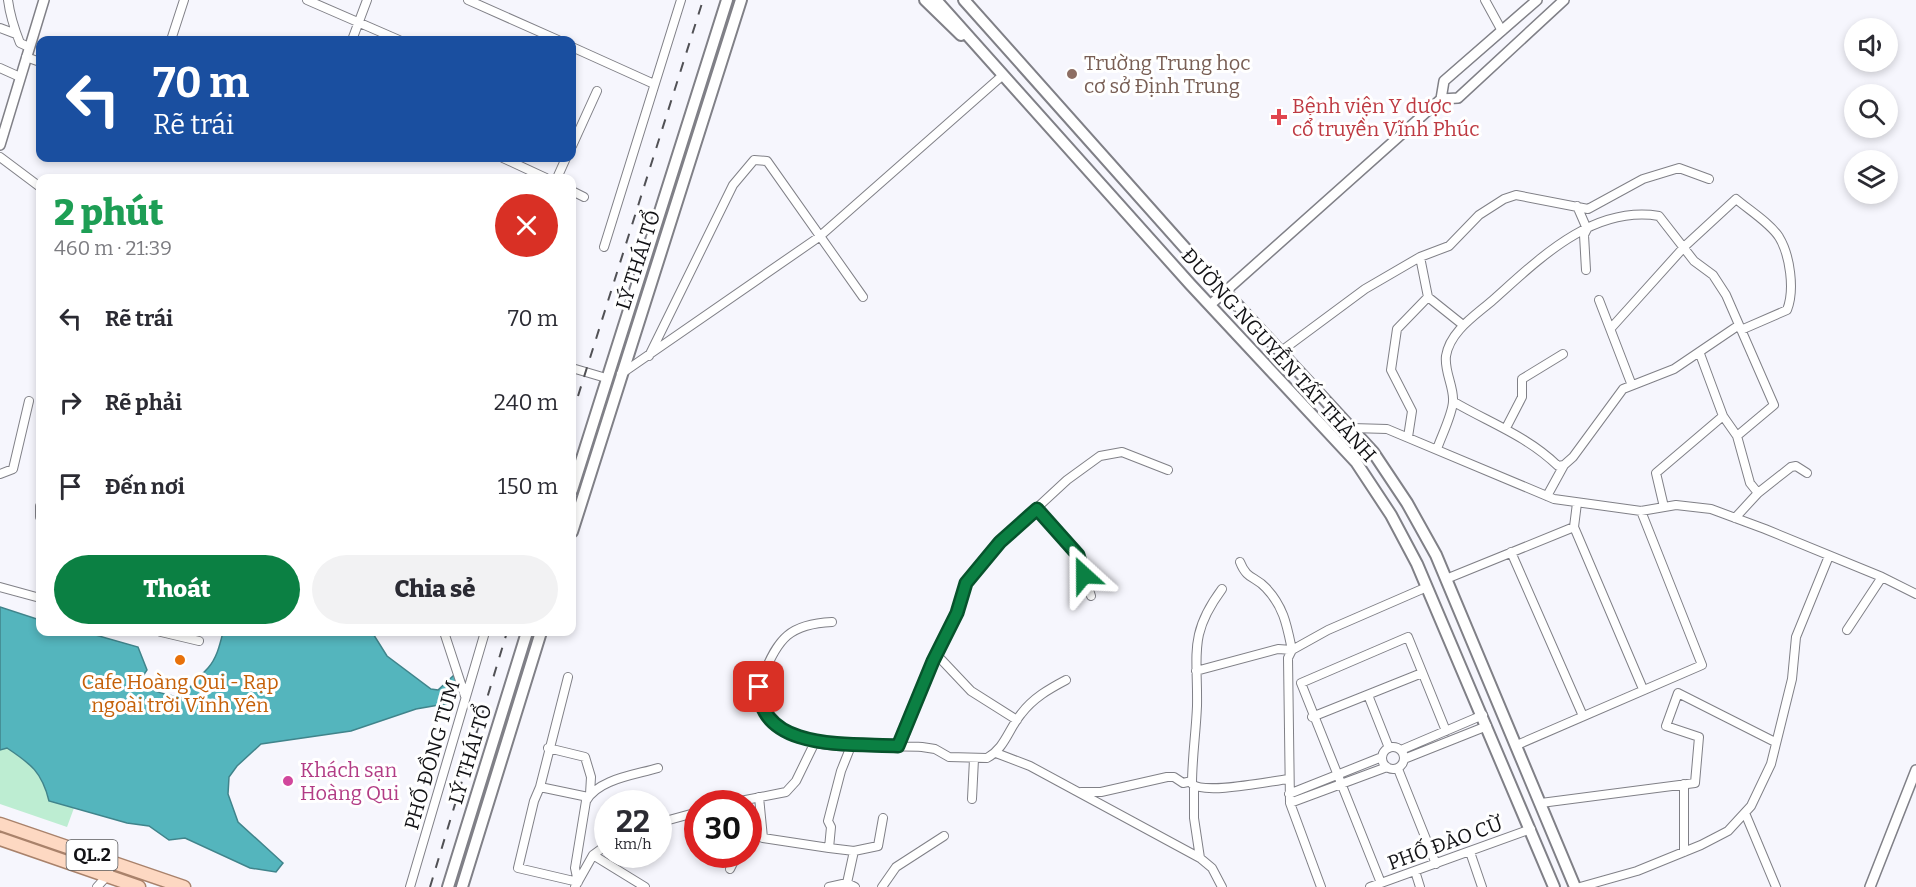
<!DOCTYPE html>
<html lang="vi">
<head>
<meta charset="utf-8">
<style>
  :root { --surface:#fff; --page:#f2f2f3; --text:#2b2b33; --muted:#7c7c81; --accent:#0b8043 }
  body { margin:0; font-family:Bitter,serif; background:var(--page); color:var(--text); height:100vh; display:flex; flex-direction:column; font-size:22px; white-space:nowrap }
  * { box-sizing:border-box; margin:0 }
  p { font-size:20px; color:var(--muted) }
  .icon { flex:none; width:33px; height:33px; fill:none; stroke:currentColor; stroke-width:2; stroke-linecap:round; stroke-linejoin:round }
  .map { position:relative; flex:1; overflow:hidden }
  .details { position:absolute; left:36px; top:174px; width:540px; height:462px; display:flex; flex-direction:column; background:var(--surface); border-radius:12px; box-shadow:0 3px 9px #0003 }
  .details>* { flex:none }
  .top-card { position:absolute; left:36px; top:36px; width:540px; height:126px; border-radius:12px; box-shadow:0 3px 9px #0003; background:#1a4fa0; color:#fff; overflow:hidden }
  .buttons { position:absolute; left:1844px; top:18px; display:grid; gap:12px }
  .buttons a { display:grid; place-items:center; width:54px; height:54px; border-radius:50%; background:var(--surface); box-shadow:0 3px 9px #0003; font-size:30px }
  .speed { position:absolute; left:594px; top:790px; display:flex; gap:12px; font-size:30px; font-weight:700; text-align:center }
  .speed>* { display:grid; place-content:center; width:78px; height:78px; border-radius:50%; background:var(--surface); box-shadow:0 3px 9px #0003; line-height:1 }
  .speed small { font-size:15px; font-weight:400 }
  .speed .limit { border:9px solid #d22; background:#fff; color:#111 }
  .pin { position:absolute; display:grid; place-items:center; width:51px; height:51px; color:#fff; margin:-26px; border-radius:12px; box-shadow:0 3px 9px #0006 }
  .me { position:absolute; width:66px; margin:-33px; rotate:336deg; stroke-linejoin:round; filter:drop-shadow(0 0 4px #0008) }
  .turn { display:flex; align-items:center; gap:21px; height:126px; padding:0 18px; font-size:27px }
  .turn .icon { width:78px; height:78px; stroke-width:2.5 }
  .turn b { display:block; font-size:42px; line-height:51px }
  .round { display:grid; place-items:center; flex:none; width:63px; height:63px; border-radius:32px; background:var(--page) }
  .head { display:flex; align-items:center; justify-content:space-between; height:102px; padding:0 18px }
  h1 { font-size:36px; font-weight:800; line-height:45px; color:#1e9e55 }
  .button { display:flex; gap:12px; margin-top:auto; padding:12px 18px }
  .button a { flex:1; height:69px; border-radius:36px; background:var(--accent); color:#fff; font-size:24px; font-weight:800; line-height:69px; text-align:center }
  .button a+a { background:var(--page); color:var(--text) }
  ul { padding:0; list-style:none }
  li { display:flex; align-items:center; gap:18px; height:84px; padding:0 18px }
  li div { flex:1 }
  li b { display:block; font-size:22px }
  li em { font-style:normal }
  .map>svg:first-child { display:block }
  .green { fill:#bdedd2 }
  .water { fill:#54b5bd; stroke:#40848b; stroke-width:1.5 }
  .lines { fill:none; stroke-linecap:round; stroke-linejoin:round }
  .minor-casing { stroke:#808087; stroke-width:10 }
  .tertiary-casing { stroke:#808087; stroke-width:12 }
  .secondary-casing { stroke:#808087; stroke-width:14 }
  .primary-casing { stroke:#a9826b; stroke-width:15 }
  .minor { stroke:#fff; stroke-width:8 }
  .tertiary { stroke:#fff; stroke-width:9 }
  .secondary { stroke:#fff; stroke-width:10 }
  .primary { stroke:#fdd8c2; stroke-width:12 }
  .rail { stroke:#515155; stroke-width:2; stroke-dasharray:10 10; stroke-linecap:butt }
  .route-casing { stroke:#07532c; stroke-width:15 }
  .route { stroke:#0b8043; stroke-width:10 }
  .education-dot { fill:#8d6e63; stroke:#fff; stroke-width:2 }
  .health-dot { fill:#e0444e; stroke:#fff; stroke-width:2 }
  .food-dot { fill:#e8710a; stroke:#fff; stroke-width:2 }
  .hotel-dot { fill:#d1479c; stroke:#fff; stroke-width:2 }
  .labels { text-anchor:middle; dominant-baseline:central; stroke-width:6; stroke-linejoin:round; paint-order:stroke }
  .shield { fill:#fff; stroke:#59595b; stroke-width:1.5 }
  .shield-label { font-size:18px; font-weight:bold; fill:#121215 }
  .education-label { font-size:20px; fill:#785e54; stroke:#fff; text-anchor:start }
  .health-label { font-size:20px; fill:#be3a42; stroke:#fff; text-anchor:start }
  .street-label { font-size:20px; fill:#121215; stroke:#fff }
  .food-label { font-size:20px; fill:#c56008; stroke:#fff }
  .hotel-label { font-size:20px; fill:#b23c85; stroke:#fff; text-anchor:start }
</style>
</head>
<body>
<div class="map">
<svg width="1916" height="887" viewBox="0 0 1916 887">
  <rect width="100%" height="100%" fill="#f6f6fd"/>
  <path class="green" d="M7,748C30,764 42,772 49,801L74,808L67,827L0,804V749Z"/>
  <path class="water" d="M0,607L40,620V632H85L138,647L147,670L139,682C153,692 168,697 186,696C191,682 199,678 208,668C217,658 220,644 223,632H372L387,656L431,689L438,690L454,675L456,680L450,703L416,709L351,731L261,744L237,766L229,777L228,794L238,822L283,863L276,872L250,868L185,838L169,840L149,826L127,823L49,801C42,772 31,764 7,748L0,750Z"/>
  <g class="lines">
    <defs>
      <path id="minor" d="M8,0C10,16 14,28 20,43L29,47
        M307,0L399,40
        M468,0L558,40
        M1485,0L1502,31
        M0,28L16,34
        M171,40L184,0
        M352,40L367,0
        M572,47L654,84
        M26,57L40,62
        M0,68L20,77
        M572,146L597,91
        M0,157L40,187
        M503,158L546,178
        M557,178L566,158
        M572,191L584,197
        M1577,206L1587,229L1584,235L1586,270
        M604,247L681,0
        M1599,300L1631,383
        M1463,325L1428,297L1420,257L1449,246L1479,215L1504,199L1516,195L1588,209L1643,179L1679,168L1709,179
        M1612,327L1685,246L1736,199C1749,210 1770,223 1779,237C1790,255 1795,290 1787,310L1741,330
        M1280,352L1365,289L1420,257
        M1700,354L1723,416L1737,436
        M649,356L733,185L754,160L767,161L863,297
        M572,368L606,378
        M621,374L819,237L1003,75
        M1454,402C1490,423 1527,436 1558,466L1564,465L1573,457L1623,389L1674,369L1739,325
        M1352,428L1387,429L1554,499L1641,511L1676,505L1711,509L1765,529L1882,577L1916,594
        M1506,428L1522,397V379L1563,354
        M1408,437L1412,411L1391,370L1397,329L1428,297
        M1437,449C1441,437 1453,413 1453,401C1454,387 1444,371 1446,356C1450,331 1476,315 1493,300C1538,260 1592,205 1659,216L1694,261L1713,275L1726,295L1774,405L1737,436L1750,483L1758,493
        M0,474L13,469L29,401
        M1547,496L1564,465
        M1577,503L1574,527L1643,689
        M40,506V517
        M1664,507L1656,473L1723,416
        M1037,509L1078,555L1091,596
        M1735,518L1758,493L1791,467L1796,466L1807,473
        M1511,552L1583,716
        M1446,579L1574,527
        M0,587L40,598
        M1222,589C1188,635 1198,654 1197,706C1196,732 1192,758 1192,784C1205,795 1270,781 1289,779
        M832,622C790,624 778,638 763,676C760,684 756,698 761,707C768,722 793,736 808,741C840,751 888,745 922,747L935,749L949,757L987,758C1005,748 1008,730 1021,714C1033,698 1049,689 1066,680
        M1847,630L1882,577
        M161,632L199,641
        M444,632L465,696
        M936,654L971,691L1017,720
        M1196,671L1278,649L1292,650C1287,626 1284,607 1266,588C1255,576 1247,580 1240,562
        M1368,695L1389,748
        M1312,717L1422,673
        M1517,745L1702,665L1641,511
        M898,746L933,661L957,613L966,583L1000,542L1067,480L1100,456L1122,452L1168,470
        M1382 758a11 11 0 1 1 22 0a11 11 0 1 1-22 0Z
        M548,748L585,757L591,777L590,794
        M1401,750L1483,715
        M996,753L1030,766L1200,858L1212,868L1222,887
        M1404,759L1487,726
        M1398,769L1436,864
        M540,787L568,677
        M1194,787V818L1200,858
        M1081,792H1101L1167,777H1174L1183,783L1192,781
        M1289,794L1382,757
        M588,797L540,787L534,801L518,868L578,882L575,868L586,801C598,779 635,775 658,768
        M759,797L763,838L829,848
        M972,799L974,759
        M1290,803L1387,767
        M1541,803L1695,783L1699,737L1666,726L1678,693L1775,742
        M725,804L786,792L796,781L815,742
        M1745,813L1776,887
        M658,823L698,812
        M854,851L878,846L883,818
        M1470,852L1482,887
        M1684,852V784
        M593,855L645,887
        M730,869L737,855
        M1415,871L1420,887
        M847,883L854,851L829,848L831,827L828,821L841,771L851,746
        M1381,883L1301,683L1408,637L1446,731
        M97,887L107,876L112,862
        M410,887L485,632
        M575,887L593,855L608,844
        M829,887L847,883L855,887
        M882,887L896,867L944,836
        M1321,887L1290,803L1288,658L1292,650L1328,630L1427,587
        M1370,887L1531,829
        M1580,887L1637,871L1701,845L1728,831L1751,806L1771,764L1792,679L1796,637L1829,556"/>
      <path id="tertiary" d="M1441,99L1444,81L1537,0
        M0,145L44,0
        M1210,305L1441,99L1458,98L1564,0
        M1870,887L1916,770"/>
      <path id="secondary" d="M925,0L961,35
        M936,0L1190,284L1356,462L1391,515L1417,564L1554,887
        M964,0L1193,257L1373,452L1407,503L1436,555L1575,887
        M572,490L727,0
        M572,532L741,0
        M448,887L527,632
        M462,887L541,632"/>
      <path id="primary" d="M0,824L184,887
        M0,839L139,887"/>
    </defs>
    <use href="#minor" class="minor-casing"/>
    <use href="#tertiary" class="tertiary-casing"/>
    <use href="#secondary" class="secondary-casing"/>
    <use href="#primary" class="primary-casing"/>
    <use href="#minor" class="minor"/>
    <use href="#tertiary" class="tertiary"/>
    <use href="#secondary" class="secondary"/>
    <use href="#primary" class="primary"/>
    <path class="rail" d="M572,415L703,0
      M430,887L507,632"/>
  </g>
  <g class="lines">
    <defs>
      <path id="route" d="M759,687C759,753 854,743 898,746L933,661L957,613L966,583L1000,542L1037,509L1078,555L1084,575"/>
    </defs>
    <use href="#route" class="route-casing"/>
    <use href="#route" class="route"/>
  </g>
  <circle class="education-dot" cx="1072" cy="74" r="6"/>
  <path class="health-dot" d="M1276 108h6v6h6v6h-6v6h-6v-6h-6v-6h6z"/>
  <circle class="food-dot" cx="180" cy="660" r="6"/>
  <circle class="hotel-dot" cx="288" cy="781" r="6"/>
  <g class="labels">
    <rect class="shield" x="66.5" y="840" width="51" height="30" rx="4.5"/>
    <g class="shield-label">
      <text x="92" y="855">QL.2</text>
    </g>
    <g class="education-label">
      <text x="1084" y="63">Trường Trung học<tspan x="1084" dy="23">cơ sở Định Trung</tspan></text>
    </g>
    <g class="health-label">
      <text x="1292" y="106">Bệnh viện Y dược<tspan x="1292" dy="23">cổ truyền Vĩnh Phúc</tspan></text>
    </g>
    <g class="street-label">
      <text transform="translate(638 260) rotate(-72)">LÝ THÁI TỔ</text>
      <text transform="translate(1279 355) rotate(48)">ĐƯỜNG NGUYỄN TẤT THÀNH</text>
      <text transform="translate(470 754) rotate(-73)">LÝ THÁI TỔ</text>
      <text transform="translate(432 755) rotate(-74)">PHỐ ĐỒNG TUM</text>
      <text transform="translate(1445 843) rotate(-20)">PHỐ ĐÀO CỪ</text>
    </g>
    <g class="food-label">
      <text x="180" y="682">Cafe Hoàng Qui - Rạp<tspan x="180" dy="23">ngoài trời Vĩnh Yên</tspan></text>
    </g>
    <g class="hotel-label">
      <text x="300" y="770">Khách sạn<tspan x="300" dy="23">Hoàng Qui</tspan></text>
    </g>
  </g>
</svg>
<div class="buttons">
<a><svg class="icon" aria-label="sound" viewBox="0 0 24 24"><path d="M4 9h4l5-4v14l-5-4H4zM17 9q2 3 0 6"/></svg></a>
<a><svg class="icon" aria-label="search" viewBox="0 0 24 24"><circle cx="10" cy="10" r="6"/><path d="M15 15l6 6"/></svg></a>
<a><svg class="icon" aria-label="layers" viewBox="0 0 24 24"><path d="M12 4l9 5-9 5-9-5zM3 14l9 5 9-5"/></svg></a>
</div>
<div class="speed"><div>22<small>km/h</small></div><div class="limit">30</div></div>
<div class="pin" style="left:759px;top:687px;background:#d93025"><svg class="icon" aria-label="arrive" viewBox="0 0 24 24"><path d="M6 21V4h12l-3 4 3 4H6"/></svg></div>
<svg class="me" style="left:1084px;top:575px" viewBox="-20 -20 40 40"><path d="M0-17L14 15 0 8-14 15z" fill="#0b8043" stroke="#fff" stroke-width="4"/></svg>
<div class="top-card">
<div class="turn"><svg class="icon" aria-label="left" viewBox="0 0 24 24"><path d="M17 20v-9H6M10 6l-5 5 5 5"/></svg><div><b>70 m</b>Rẽ trái</div></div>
</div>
<section class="details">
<div class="head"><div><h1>2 phút</h1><p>460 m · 21:39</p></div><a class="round" style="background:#d93025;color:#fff"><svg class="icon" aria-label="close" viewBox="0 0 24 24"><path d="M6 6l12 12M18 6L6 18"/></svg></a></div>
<ul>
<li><svg class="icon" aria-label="left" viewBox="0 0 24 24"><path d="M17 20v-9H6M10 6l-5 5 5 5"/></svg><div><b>Rẽ trái</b></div><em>70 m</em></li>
<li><svg class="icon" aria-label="right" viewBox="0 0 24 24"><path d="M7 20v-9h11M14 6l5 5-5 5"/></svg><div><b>Rẽ phải</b></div><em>240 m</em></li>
<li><svg class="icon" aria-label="arrive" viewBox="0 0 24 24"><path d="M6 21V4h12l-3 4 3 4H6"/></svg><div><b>Đến nơi</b></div><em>150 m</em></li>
</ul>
<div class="button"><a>Thoát</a><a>Chia sẻ</a></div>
</section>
</div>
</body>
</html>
